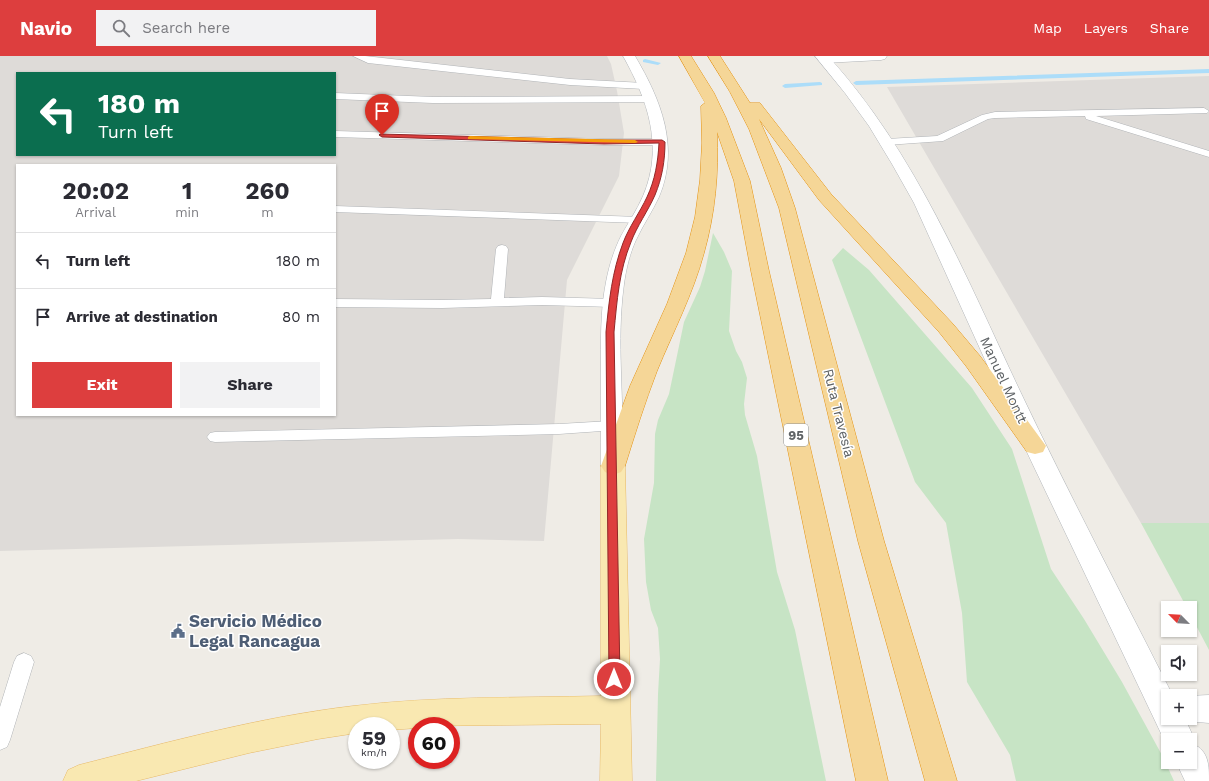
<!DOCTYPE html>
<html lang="en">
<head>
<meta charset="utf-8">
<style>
  :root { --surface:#fff; --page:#f2f2f3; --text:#2b2b33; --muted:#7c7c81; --line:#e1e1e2; --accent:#dd3e3e }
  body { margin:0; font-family:"Work Sans",sans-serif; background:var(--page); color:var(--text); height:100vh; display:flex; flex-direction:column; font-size:15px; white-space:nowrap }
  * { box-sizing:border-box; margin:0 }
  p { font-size:13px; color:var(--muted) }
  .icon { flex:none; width:22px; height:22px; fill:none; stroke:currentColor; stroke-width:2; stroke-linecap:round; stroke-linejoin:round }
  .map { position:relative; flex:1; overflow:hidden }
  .side { position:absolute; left:16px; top:108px; width:320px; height:252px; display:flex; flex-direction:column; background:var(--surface); border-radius:0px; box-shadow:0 1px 3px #0004 }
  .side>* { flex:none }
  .guide { position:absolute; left:16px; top:16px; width:320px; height:84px; border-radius:0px; box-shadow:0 1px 3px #0004; background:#0b6e4f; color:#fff; overflow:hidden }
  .needle { width:26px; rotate:294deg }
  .fabs { position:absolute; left:1161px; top:545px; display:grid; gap:8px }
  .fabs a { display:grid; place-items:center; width:36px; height:36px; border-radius:0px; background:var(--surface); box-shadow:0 1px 3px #0004; font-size:20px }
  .speed { position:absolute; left:348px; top:661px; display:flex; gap:8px; font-size:20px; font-weight:700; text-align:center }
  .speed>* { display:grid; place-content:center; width:52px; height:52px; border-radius:50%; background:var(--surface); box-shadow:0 1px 3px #0004; line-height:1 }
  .speed small { font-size:10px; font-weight:400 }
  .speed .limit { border:6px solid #d22; background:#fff; color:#111 }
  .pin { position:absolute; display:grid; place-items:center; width:34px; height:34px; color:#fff; margin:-41px -17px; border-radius:50% 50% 50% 0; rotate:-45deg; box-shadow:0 0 4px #0007 }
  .pin .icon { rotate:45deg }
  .me { position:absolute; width:44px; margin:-22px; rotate:0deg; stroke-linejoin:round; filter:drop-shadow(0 0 3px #0008) }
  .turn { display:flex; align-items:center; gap:14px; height:84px; padding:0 16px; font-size:18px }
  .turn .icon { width:52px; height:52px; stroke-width:2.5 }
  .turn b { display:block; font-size:28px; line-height:34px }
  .eta { display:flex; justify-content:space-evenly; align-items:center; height:68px; text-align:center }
  .eta b { font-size:24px; font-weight:700; line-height:28px }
  .button { display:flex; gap:8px; margin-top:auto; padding:8px 16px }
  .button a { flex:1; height:46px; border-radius:0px; background:var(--accent); color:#fff; font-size:16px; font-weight:700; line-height:46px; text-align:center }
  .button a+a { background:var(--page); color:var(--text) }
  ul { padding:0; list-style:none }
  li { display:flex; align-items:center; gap:12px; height:56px; padding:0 16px; border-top:1px solid var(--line) }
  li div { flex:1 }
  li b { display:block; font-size:15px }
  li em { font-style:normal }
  header { display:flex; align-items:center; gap:24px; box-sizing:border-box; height:56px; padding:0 20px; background:var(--accent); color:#fff }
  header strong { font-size:19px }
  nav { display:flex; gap:22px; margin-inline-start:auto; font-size:14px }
  .search { width:280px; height:36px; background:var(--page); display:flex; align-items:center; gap:10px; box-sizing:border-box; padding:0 14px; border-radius:0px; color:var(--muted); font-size:15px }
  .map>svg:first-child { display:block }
  .industrial { fill:#dedbd8; fill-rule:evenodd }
  .green { fill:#c7e4c5 }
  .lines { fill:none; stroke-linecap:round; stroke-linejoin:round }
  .stream { fill:#acddf9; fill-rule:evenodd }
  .lane-casing { stroke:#b1b4b7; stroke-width:1 }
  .street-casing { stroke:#b1b4b7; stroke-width:1 }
  .secondary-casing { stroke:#b2b6ba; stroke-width:1 }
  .primary-casing { stroke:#e7b967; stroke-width:1 }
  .highway-casing { stroke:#e49211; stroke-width:1 }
  .lane { fill:#fff; fill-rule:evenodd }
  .street { fill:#fff; fill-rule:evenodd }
  .secondary { fill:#fff; fill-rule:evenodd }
  .primary { fill:#f9e8b1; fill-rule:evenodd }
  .highway { fill:#f5d697; fill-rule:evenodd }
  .route { fill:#dd3e3e; stroke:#902828 }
  .slow { fill:#f59e0b }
  .labels { text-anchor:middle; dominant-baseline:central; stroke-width:3; stroke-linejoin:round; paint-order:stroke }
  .shield { fill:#fff; stroke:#8e9193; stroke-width:1 }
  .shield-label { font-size:13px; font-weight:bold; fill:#5e6265 }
  .street-label { font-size:14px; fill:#5e6265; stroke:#fff }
  .near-service-label { font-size:17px; font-weight:bold; fill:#4e5e75; stroke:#fff; text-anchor:start }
</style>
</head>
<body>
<header>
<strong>Navio</strong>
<div class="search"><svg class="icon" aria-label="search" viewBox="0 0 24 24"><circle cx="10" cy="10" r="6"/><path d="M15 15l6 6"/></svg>Search here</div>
<nav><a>Map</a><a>Layers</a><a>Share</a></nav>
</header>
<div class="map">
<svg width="1209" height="725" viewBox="0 0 1209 725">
  <rect width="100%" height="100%" fill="#efece6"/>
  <path class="industrial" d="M0,0H607L611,8L617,35L624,77L619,120L567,224L544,485L458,483L0,495ZM17,17H335V99H17ZM17,109H335V359H17Z
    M1209,20V467H1141L887,31Z"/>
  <path class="green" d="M713,177L724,196L732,215L729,275L736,295L742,306L747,322L744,348L745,359L757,400L777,516L795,574L826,725H656L658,638L660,603L658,572L651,554L646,526L644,483L654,427L655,378L658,364L669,338L684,266L700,231L705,215Z
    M843,192L869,214L972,332L1012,393L1051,513L1084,563L1122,626L1163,701L1174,725H1016L1010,699L967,626L962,557L946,467L915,426L832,204Z
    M1141,467H1209V594L1190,558V552H1187Z"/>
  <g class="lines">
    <path class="stream" d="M645,3L661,7L658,9L643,6V4Z
      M1209,13V17L856,29L853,27L856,25Z
      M820,26L822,27V29L785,32L782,30L785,28Z"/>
    <defs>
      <path id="lane" d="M353,0H365L570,23L644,27L649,30L644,33L570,29L368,7Z
        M335,37L433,41L651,40L656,43L651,46L433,47L335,43Z
        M1204,52L1209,55L1207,57L1096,60L1209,95V101L1086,63L1085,60L995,62L988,63L943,85L887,89L882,86L887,83L937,80L982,59L995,56Z
        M335,75L604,83H662L667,86L662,89H604L335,81Z
        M335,150L639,161L643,162L645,164L643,166L639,167L335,156Z
        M502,189L506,190L508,193L504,242L542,241L613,243L618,244L619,247L618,250L613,251L542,249L442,252L335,251V243L442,244L491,243L496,193L498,190Z
        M611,365L616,366L619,370L616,374L559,378L215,386L210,385L207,381L210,377L215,376L559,368Z
        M24,597L31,600L34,606L10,684L7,691L0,694V651L14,606L17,600Z"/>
      <path id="street" d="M820,0H887L885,3L881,4L824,7L820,6L818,3Z"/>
      <path id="secondary" d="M623,0H635C661,44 680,91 659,141C652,156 643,169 636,184C630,197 626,213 624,228C620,257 620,286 621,316C622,347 623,379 625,410L621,416L613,419L605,416L601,410C601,379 601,348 601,316C601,286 600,256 606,226C609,210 614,194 621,180C628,167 637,154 643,140C664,91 648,44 623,0Z
        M815,0H828C916,97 965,219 1020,335C1069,438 1122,539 1173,640H1168V662H1190V640H1188L1209,639V667L1186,665L1195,684L1193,688C1209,695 1209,710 1209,725H1185L1176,706H1190V684H1168V692L1024,390L914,147L892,108L869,70L845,37Z"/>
      <path id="primary" d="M613,401L621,404L625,410L632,725H600L601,668L417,670V672L391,674V670H357V677L318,683L249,697L136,725H63L68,714L79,709C169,686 260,661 353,650C435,640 518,642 601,640V410L605,404Z"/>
      <path id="highway" d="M679,0H691L714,37L726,62L750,125L769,215L888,725H856L751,215L734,125L717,76C719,117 715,158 704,197C693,238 673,276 657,315C645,346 635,378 625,410L621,416L613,419L605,416L601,410L630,330L667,248L686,197L695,161L700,124L702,87L701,50L705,47Z
        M708,0H720L750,47H760L831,138L953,268L980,300L1046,390L1043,396L1035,398L1027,396L966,310L939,276L819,144L759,63L781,112L795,152L884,485L957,725H925L858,485L779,152L749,73L730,36Z"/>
    </defs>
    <use href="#lane" class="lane-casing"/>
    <use href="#street" class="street-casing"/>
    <use href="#secondary" class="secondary-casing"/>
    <use href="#primary" class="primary-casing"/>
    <use href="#highway" class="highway-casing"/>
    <use href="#lane" class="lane"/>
    <use href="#street" class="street"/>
    <use href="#secondary" class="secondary"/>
    <use href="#primary" class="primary"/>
    <use href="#highway" class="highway"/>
  </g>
  <path class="route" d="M380,78L604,84H662L665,86C665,105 662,122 655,139C648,155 637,170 631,186C619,215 617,245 614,276L620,623L619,627L614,629L610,627L609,623L606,276C609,245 612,216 623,187C629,171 640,156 647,141C655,124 658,106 659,87L604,88L382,81L379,79Z"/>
  <path class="slow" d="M470,80L635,84L638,86L635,87L468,83V81Z"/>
  <defs>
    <symbol id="civic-bare" viewBox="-9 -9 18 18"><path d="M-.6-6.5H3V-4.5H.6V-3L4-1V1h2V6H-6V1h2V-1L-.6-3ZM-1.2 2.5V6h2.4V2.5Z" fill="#5c6f8a" stroke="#fff" stroke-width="2.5" paint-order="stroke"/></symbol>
  </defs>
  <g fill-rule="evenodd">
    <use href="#civic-bare" x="168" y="565" width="20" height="20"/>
  </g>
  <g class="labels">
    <rect class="shield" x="784" y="368" width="24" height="22" rx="3"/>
    <g class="shield-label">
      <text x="796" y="379">95</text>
    </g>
    <g class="street-label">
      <text transform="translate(1004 324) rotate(65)">Manuel Montt</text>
      <text transform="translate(839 357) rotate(76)">Ruta Travesía</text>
    </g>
    <g class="near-service-label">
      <text x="189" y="565">Servicio Médico<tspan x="189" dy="20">Legal Rancagua</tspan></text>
    </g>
  </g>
</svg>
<div class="fabs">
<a><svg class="needle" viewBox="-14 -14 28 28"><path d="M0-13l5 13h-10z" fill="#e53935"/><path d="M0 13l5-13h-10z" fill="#7c7c81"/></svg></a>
<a><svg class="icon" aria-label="sound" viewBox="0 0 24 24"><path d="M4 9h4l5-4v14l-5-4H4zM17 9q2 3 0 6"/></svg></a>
<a>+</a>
<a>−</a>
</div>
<div class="speed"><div>59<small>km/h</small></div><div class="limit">60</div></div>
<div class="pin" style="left:382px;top:79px;background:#d93025"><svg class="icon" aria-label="arrive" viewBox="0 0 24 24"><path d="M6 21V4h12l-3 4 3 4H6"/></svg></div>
<svg class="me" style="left:614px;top:623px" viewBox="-20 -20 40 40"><circle r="17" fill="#dd3e3e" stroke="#fff" stroke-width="3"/><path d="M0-11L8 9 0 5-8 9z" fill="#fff"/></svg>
<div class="guide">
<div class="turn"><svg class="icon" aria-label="left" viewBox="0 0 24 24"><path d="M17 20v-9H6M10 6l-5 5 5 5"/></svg><div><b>180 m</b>Turn left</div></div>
</div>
<section class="side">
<div class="eta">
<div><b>20:02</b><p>Arrival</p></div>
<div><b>1</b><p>min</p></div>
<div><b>260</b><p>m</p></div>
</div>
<ul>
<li><svg class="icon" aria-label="left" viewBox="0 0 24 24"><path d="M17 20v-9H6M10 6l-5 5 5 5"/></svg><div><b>Turn left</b></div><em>180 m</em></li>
<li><svg class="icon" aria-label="arrive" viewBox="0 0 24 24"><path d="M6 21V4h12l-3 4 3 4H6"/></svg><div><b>Arrive at destination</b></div><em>80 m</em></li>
</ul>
<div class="button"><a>Exit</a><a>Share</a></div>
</section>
</div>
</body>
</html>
